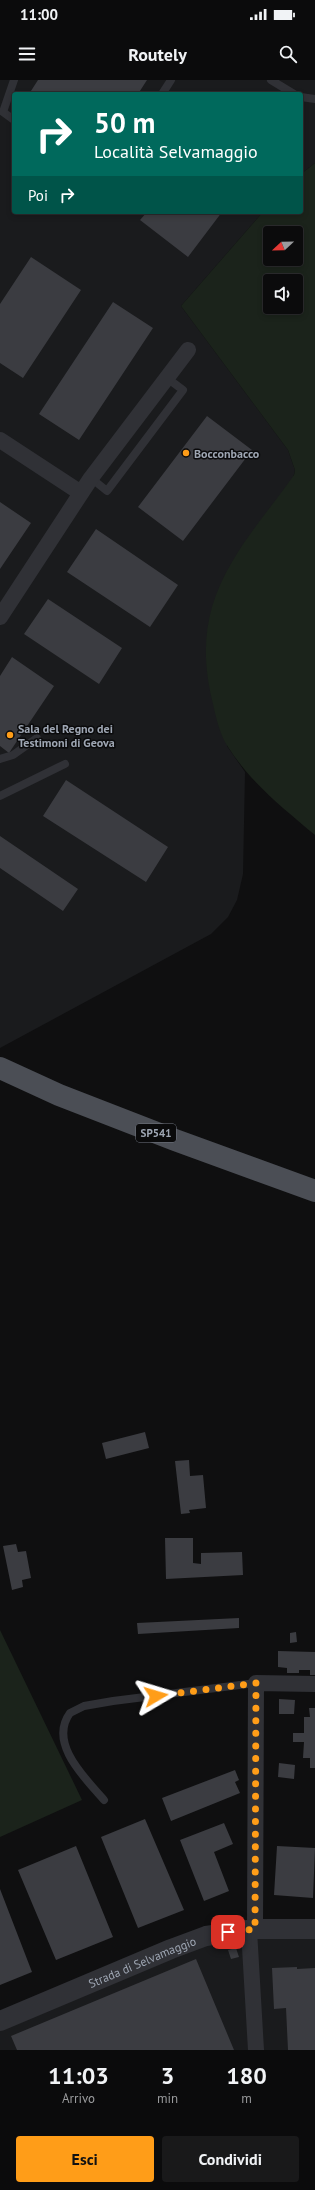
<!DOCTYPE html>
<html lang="it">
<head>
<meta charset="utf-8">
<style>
  :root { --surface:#0b0b0c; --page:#19191a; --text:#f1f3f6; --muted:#9a9b9d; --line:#2b2b2d; --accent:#ff9d18 }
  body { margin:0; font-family:"PT Sans",sans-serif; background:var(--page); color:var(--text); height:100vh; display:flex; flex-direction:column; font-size:15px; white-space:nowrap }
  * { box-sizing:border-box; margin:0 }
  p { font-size:13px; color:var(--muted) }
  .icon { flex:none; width:22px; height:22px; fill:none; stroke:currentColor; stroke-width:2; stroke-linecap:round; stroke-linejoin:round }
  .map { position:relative; height:1970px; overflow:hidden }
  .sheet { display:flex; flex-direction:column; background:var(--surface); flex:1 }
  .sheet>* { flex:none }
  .hud { position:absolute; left:12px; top:12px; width:291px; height:122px; border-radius:4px; box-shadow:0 2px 6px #0003,0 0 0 1px var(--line); background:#00695c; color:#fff; overflow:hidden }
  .needle { width:26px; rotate:248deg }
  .fabs { position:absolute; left:263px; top:146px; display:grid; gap:8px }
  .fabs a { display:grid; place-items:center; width:40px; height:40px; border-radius:4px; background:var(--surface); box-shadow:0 2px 6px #0003,0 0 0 1px var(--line); font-size:20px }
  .pin { position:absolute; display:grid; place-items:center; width:34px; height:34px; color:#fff; margin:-17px; border-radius:8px; box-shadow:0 2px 6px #0006 }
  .me { position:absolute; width:44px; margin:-22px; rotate:83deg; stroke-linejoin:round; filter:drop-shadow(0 0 3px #0008) }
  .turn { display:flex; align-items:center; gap:14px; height:84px; padding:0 16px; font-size:18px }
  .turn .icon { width:52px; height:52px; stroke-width:2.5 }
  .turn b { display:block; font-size:28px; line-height:34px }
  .then { display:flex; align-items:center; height:38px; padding:0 16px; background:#0003; gap:8px; font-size:15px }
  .eta { display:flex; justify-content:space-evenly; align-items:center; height:68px; text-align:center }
  .eta b { font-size:24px; font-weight:600; line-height:28px }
  .button { display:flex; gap:8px; margin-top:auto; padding:8px 16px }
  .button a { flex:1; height:46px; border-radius:4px; background:var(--accent); color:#111; font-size:16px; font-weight:600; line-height:46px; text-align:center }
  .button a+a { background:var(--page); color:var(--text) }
  .status { display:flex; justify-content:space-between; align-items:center; height:28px; padding:0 20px; background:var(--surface); direction:ltr }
  .status svg { height:11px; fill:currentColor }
  header { display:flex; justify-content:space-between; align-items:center; height:52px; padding:0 16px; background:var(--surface); font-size:18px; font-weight:600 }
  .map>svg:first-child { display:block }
  .built { fill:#1a1b1d }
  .green { fill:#1b231b; fill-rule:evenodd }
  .building { fill:#3b3c41 }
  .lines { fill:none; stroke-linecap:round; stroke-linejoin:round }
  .service { stroke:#303136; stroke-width:8 }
  .minor { stroke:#303136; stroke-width:16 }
  .tertiary { stroke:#303136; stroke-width:20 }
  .primary { stroke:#4b4e55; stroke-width:22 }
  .route { stroke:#ff9d18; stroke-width:7; stroke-dasharray:0 12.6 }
  .poi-dot { fill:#ff9d18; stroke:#0a0a0b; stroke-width:1.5 }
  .labels { text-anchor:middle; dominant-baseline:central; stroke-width:3; stroke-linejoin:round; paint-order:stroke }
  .shield { fill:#0a0a0b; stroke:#727781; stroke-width:1 }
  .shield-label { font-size:11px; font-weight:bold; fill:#9ea6b3 }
  .poi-label { font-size:12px; font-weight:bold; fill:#9ea6b3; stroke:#0a0a0b; text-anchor:start }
  .street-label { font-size:12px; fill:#9ea6b3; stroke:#0a0a0b }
</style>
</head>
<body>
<div class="status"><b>11:00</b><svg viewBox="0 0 49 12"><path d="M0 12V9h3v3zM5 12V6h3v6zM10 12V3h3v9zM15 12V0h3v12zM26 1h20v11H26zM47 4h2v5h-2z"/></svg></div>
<header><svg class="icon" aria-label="menu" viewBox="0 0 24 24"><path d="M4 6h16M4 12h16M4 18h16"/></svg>Routely<svg class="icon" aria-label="search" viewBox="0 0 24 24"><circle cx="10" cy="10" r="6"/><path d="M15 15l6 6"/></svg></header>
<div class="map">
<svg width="315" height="1970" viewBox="0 0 315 1970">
  <rect width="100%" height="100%" fill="#0f0f10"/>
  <path class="built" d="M0,0H315V83L301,94V14H14V132H263L181,226L288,370L295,390L227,666L245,692L243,794L237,820L228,837L211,854L0,968Z
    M315,1849V1970H0V1941L171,1869Z"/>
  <path class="green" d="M315,83V755C283,728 251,703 228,667C220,655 216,638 213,624C200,572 204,529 232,482C249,452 274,424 294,395L295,390L288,370L181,226L263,132H301V94ZM270,153H296V179H270ZM270,201H296V227H270Z
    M0,1550L82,1720L0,1757Z"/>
  <path class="building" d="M38,0H147L138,14H29Z
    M147,132H222L188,177L140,140Z
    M31,177L81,210L23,298L0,283V224Z
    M113,222L153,248L79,360L39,334Z
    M207,336L252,370L183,461L138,427Z
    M0,422L31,443L0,489Z
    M96,449L178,505L150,547L67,492Z
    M48,519L122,568L99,604L24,554Z
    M12,577L54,606L9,673L0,666V596Z
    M66,700L168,767L146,802L43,736Z
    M0,756L78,809L63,831L0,788Z
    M145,1352L149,1368L106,1379L102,1363Z
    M189,1380L190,1396L203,1395L206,1428L189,1430L190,1433L181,1434L175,1381Z
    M165,1458H193V1483L201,1484V1473L242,1472L243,1495L166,1499Z
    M16,1464L18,1472L26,1471L31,1498L22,1500L23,1507L12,1510L3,1466Z
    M239,1538V1548L138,1554L137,1543Z
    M296,1552L297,1562L290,1563V1553Z
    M278,1571L315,1572V1595H310V1590H299V1593H287V1588L278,1587Z
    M279,1619L295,1620L294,1634H279Z
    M309,1628H315V1688H310V1678H303L304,1662H293V1653H304V1637H310Z
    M279,1683L295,1685L294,1699L278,1697Z
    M235,1690L239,1700L235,1702L240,1713L171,1741L162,1718Z
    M145,1739L184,1830L138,1848L101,1757Z
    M224,1743L233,1764L214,1772L229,1811L204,1821L180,1760Z
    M76,1766L113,1857L56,1880L18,1790Z
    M277,1766L315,1768L313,1818L274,1815Z
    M0,1809L32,1892L0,1905Z
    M236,1868L239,1877L231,1879L228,1870Z
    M196,1879L234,1970H17L11,1956Z
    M297,1887V1889L315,1888V1970H288L286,1928L274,1929L272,1888Z"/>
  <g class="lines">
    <path class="service" d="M271,0L294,14
      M162,14L171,0
      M301,17L315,19
      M14,40L3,32L14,0
      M91,398L107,411L183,310L167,298
      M0,679L13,675L37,658
      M0,716L65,684
      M104,1720C85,1698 48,1663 70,1633L84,1626L113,1621L256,1603"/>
    <path class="minor" d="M0,360L81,413
      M0,537L91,398L188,270
      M255,1849L256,1603L315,1604
      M249,1850L256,1970"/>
    <path class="tertiary" id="s1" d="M0,1941L171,1869L206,1856L255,1849H315"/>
    <path class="primary" d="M0,988L59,1015L175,1060L315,1111"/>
  </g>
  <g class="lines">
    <path class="route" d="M156,1616L256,1603L255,1849L228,1852"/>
  </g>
  <g class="poi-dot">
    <circle cx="186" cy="373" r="4"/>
    <circle cx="10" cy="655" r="4"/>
  </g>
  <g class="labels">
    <rect class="shield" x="136" y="1044" width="40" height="18" rx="3"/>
    <g class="shield-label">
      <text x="156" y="1053">SP541</text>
    </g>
    <g class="poi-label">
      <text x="194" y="373">Bocconbacco</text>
      <text x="18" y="648">Sala del Regno dei<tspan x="18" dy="14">Testimoni di Geova</tspan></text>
    </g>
    <g class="street-label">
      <text stroke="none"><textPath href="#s1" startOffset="154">Strada di Selvamaggio</textPath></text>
    </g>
  </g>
</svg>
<div class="fabs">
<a><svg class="needle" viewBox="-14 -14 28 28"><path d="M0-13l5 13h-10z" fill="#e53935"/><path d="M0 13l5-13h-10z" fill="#9a9b9d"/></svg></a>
<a><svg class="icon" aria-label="sound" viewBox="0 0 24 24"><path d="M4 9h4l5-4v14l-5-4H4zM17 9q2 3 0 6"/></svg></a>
</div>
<div class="pin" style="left:228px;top:1852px;background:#d93025"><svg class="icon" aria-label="arrive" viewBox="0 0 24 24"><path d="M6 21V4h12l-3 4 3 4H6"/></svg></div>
<svg class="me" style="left:156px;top:1616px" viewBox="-20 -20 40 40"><path d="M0-17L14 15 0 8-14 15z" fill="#ff9d18" stroke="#fff" stroke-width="4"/></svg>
<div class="hud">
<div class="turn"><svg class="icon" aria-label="right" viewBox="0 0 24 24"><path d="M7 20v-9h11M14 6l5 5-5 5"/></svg><div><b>50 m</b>Località Selvamaggio</div></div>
<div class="then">Poi<svg class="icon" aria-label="right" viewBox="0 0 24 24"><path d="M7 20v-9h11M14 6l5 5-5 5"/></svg></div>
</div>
</div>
<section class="sheet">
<div class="eta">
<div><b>11:03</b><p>Arrivo</p></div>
<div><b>3</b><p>min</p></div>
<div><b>180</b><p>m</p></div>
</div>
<div class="button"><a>Esci</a><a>Condividi</a></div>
</section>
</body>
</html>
